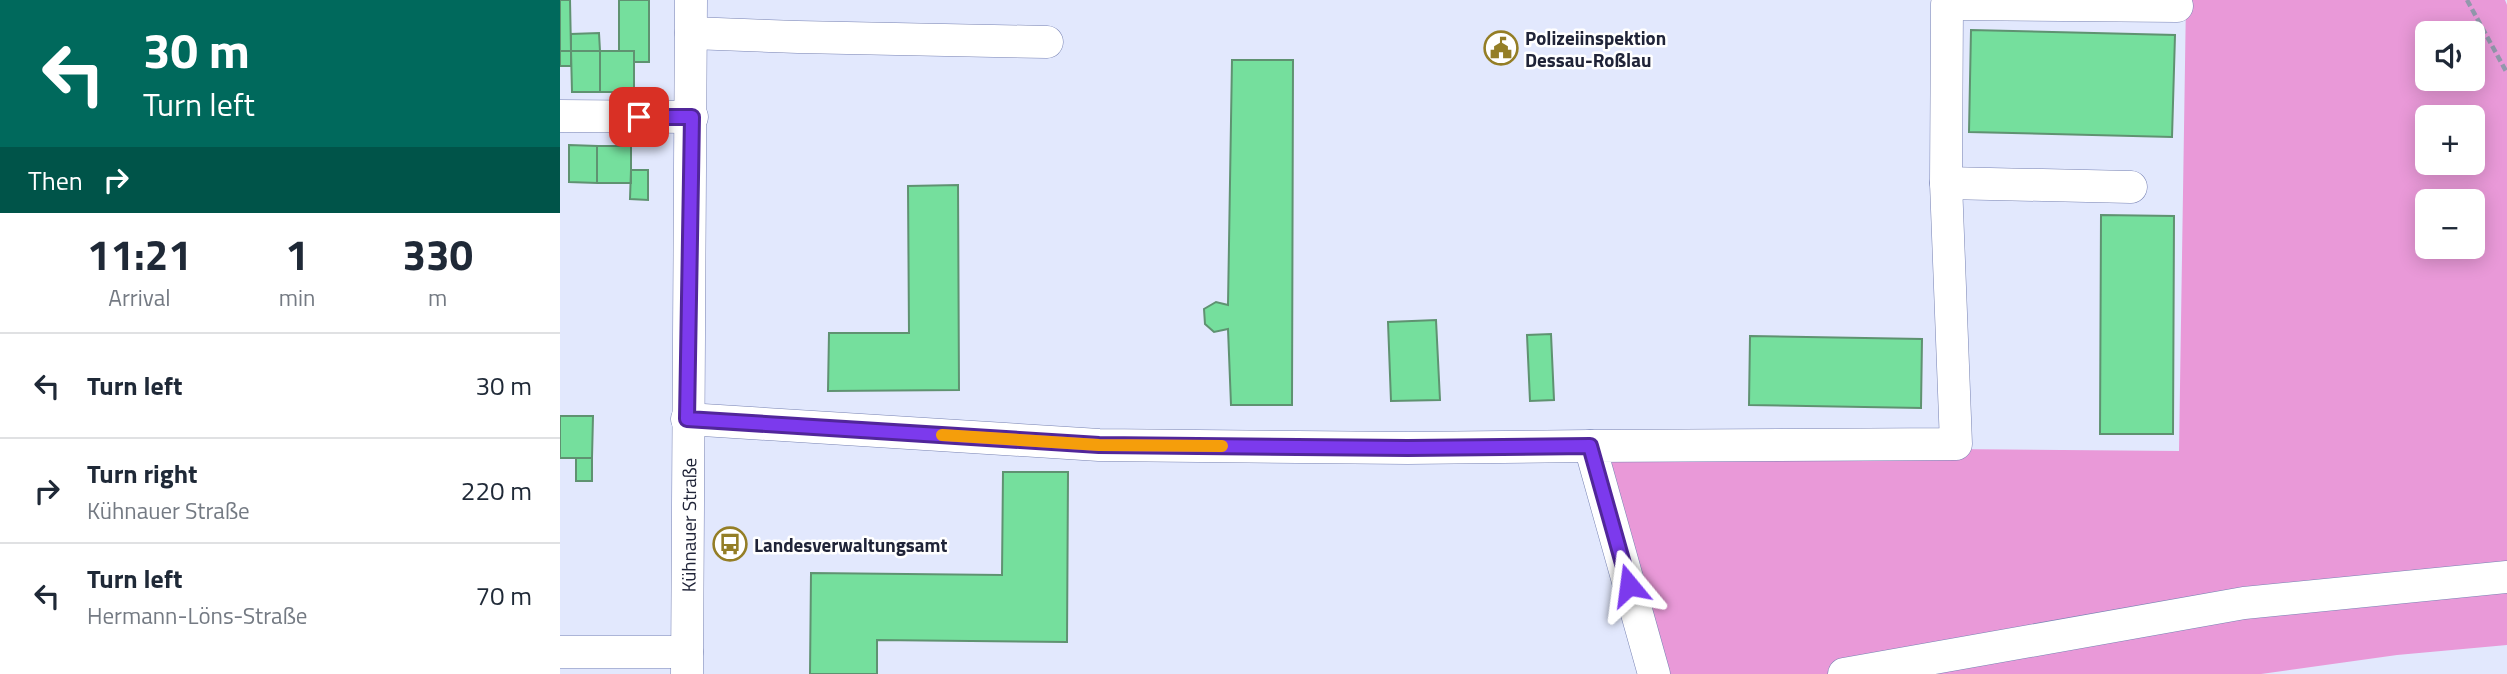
<!DOCTYPE html>
<html lang="en">
<head>
<meta charset="utf-8">
<style>
  :root { --surface:#fff; --page:#f6f6f7; --text:#1f2937; --muted:#747a83; --line:#e0e1e3 }
  body { margin:0; font-family:"Titillium Web",sans-serif; background:var(--page); color:var(--text); height:100vh; display:flex; flex-direction:column; font-size:26px; white-space:nowrap }
  * { box-sizing:border-box; margin:0 }
  p { font-size:23px; color:var(--muted) }
  .icon { flex:none; width:38px; height:38px; fill:none; stroke:currentColor; stroke-width:2; stroke-linecap:round; stroke-linejoin:round }
  .map { position:relative; flex:1; overflow:hidden }
  .sheet { display:flex; flex-direction:column; background:var(--surface); width:560px }
  .sheet>* { flex:none }
  .top-card { background:#00695c; color:#fff; overflow:hidden }
  .tools { position:absolute; left:1855px; top:21px; display:grid; gap:14px }
  .tools a { display:grid; place-items:center; width:70px; height:70px; border-radius:10px; background:var(--surface); box-shadow:0 4px 18px #0003; font-size:35px }
  .pin { position:absolute; display:grid; place-items:center; width:60px; height:60px; color:#fff; margin:-30px; border-radius:14px; box-shadow:0 4px 10px #0006 }
  .me { position:absolute; width:77px; margin:-38px; rotate:344deg; stroke-linejoin:round; filter:drop-shadow(0 0 5px #0008) }
  .turn { display:flex; align-items:center; gap:24px; height:147px; padding:0 28px; font-size:32px }
  .turn .icon { width:91px; height:91px; stroke-width:2.5 }
  .turn b { display:block; font-size:49px; line-height:60px }
  .then { display:flex; align-items:center; height:66px; padding:0 28px; background:#0003; gap:14px; font-size:26px }
  .eta { display:flex; justify-content:space-evenly; align-items:center; height:119px; text-align:center }
  .eta b { font-size:42px; font-weight:700; line-height:49px }
  ul { padding:0; list-style:none }
  li { display:flex; align-items:center; gap:21px; height:105px; padding:0 28px; border-top:2px solid var(--line) }
  li div { flex:1 }
  li b { display:block; font-size:26px }
  li em { font-style:normal }
  main { display:flex; flex:1; min-height:0 }
  .map>svg:first-child { display:block }
  .green { fill:#e999d8; fill-rule:evenodd }
  .building { fill:#75df9d; stroke:#5f9271; stroke-width:2 }
  .lines { fill:none; stroke-linecap:round; stroke-linejoin:round }
  .minor-casing { stroke:#7782b3; stroke-width:33 }
  .path { stroke:#9298ac; stroke-width:4.5; stroke-dasharray:7 3.5; stroke-linecap:butt }
  .minor { stroke:#fff; stroke-width:32 }
  .route-casing { stroke:#51269a; stroke-width:18 }
  .route { stroke:#7c3aed; stroke-width:12 }
  .slow { stroke:#f59e0b; stroke-width:12 }
  .labels { text-anchor:middle; dominant-baseline:central; stroke-width:5; stroke-linejoin:round; paint-order:stroke }
  .poi-label { font-size:19px; font-weight:bold; fill:#202438; stroke:#fff; text-anchor:start }
  .street-label { font-size:19px; fill:#202438; stroke:#fff }
</style>
</head>
<body>
<main>
<section class="sheet">
<div class="top-card">
<div class="turn"><svg class="icon" aria-label="left" viewBox="0 0 24 24"><path d="M17 20v-9H6M10 6l-5 5 5 5"/></svg><div><b>30 m</b>Turn left</div></div>
<div class="then">Then<svg class="icon" aria-label="right" viewBox="0 0 24 24"><path d="M7 20v-9h11M14 6l5 5-5 5"/></svg></div>
</div>
<div class="eta">
<div><b>11:21</b><p>Arrival</p></div>
<div><b>1</b><p>min</p></div>
<div><b>330</b><p>m</p></div>
</div>
<ul>
<li><svg class="icon" aria-label="left" viewBox="0 0 24 24"><path d="M17 20v-9H6M10 6l-5 5 5 5"/></svg><div><b>Turn left</b></div><em>30 m</em></li>
<li><svg class="icon" aria-label="right" viewBox="0 0 24 24"><path d="M7 20v-9h11M14 6l5 5-5 5"/></svg><div><b>Turn right</b><p>Kühnauer Straße</p></div><em>220 m</em></li>
<li><svg class="icon" aria-label="left" viewBox="0 0 24 24"><path d="M17 20v-9H6M10 6l-5 5 5 5"/></svg><div><b>Turn left</b><p>Hermann-Löns-Straße</p></div><em>70 m</em></li>
</ul>
</section>
<div class="map">
<svg width="1947" height="674" viewBox="0 0 1947 674">
  <rect width="100%" height="100%" fill="#e2e8fd"/>
  <path class="green" d="M1626,0H1945L1947,5V645L1837,655L1701,674H1106L1030,446L1619,451ZM1867,33H1913V79H1867ZM1867,117H1913V163H1867ZM1867,201H1913V247H1867Z"/>
  <path class="building" d="M0,0H10L11,51H0Z
    M59,0H89V62H74V51H59Z
    M1411,30L1615,35L1612,137L1409,132Z
    M39,33L40,51H11V34Z
    M0,51H11V66H0Z
    M11,51H40V92H12Z
    M40,51H74V92H40Z
    M672,60H733L732,405H671L668,329L654,332L645,324L644,309L656,302L668,305Z
    M9,145L37,146V183L9,182Z
    M37,146H71V183H37Z
    M71,170H88V200L70,199Z
    M398,185L399,390L268,391L269,333H349L348,186Z
    M1541,215L1614,216L1613,434H1540Z
    M876,320L880,400L831,401L828,322Z
    M991,334L994,400L970,401L967,335Z
    M1190,336L1362,339L1361,408L1189,405Z
    M0,416H33L32,458H0Z
    M16,458H32V481H16Z
    M443,472H508L507,642L317,640V674H250L251,573L442,575Z"/>
  <g class="lines">
    <defs>
      <g id="minor">
        <path d="M131,33L238,37L487,42"/>
        <path d="M0,116L132,117"/>
        <path d="M1386,183L1571,187"/>
        <path d="M127,419L539,445L848,448L1030,446"/>
        <path d="M0,652H127"/>
        <path id="s1" d="M127,674L131,0"/>
        <path d="M1094,674L1030,446L1396,444L1386,183L1387,4L1617,6"/>
        <path d="M1284,674L1684,603L1947,577"/>
      </g>
    </defs>
    <use href="#minor" class="minor-casing"/>
    <path class="path" d="M1907,0L1947,73"/>
    <use href="#minor" class="minor"/>
  </g>
  <g class="lines">
    <defs>
      <path id="route" d="M79,117H132L127,419L539,445L848,448L1030,446L1069,585"/>
    </defs>
    <use href="#route" class="route-casing"/>
    <use href="#route" class="route"/>
    <path class="slow" d="M382,435L539,445L662,446"/>
  </g>
  <defs>
    <symbol id="civic-ring" viewBox="-11 -11 22 22"><circle r="9.5" fill="#fff" stroke="#947e26" stroke-width="1.5"/><path d="M-.6-6.5H3V-4.5H.6V-3L4-1V1h2V6H-6V1h2V-1L-.6-3ZM-1.2 2.5V6h2.4V2.5Z" fill="#947e26"/></symbol>
    <symbol id="bus-ring" viewBox="-11 -11 22 22"><circle r="9.5" fill="#fff" stroke="#947e26" stroke-width="1.5"/><path d="M-5-6H5V4H4V6H2V4H-2V6H-4V4H-5ZM-3.5-4V0h7V-4ZM-3.5 1.2v1.5H-2V1.2ZM2 1.2v1.5H3.5V1.2Z" fill="#947e26"/></symbol>
  </defs>
  <g fill-rule="evenodd">
    <use href="#civic-ring" x="922" y="29" width="38" height="38"/>
    <use href="#bus-ring" x="151" y="525" width="38" height="38"/>
  </g>
  <g class="labels">
    <g class="poi-label">
      <text x="965" y="37">Polizeiinspektion<tspan x="965" dy="22">Dessau-Roßlau</tspan></text>
      <text x="194" y="544">Landesverwaltungsamt</text>
    </g>
    <g class="street-label">
      <text stroke="none"><textPath href="#s1" startOffset="149">Kühnauer Straße</textPath></text>
    </g>
  </g>
</svg>
<div class="tools">
<a><svg class="icon" aria-label="sound" viewBox="0 0 24 24"><path d="M4 9h4l5-4v14l-5-4H4zM17 9q2 3 0 6"/></svg></a>
<a>+</a>
<a>−</a>
</div>
<div class="pin" style="left:79px;top:117px;background:#d93025"><svg class="icon" aria-label="arrive" viewBox="0 0 24 24"><path d="M6 21V4h12l-3 4 3 4H6"/></svg></div>
<svg class="me" style="left:1069px;top:585px" viewBox="-20 -20 40 40"><path d="M0-17L14 15 0 8-14 15z" fill="#7c3aed" stroke="#fff" stroke-width="4"/></svg>
</div>
</main>
</body>
</html>
